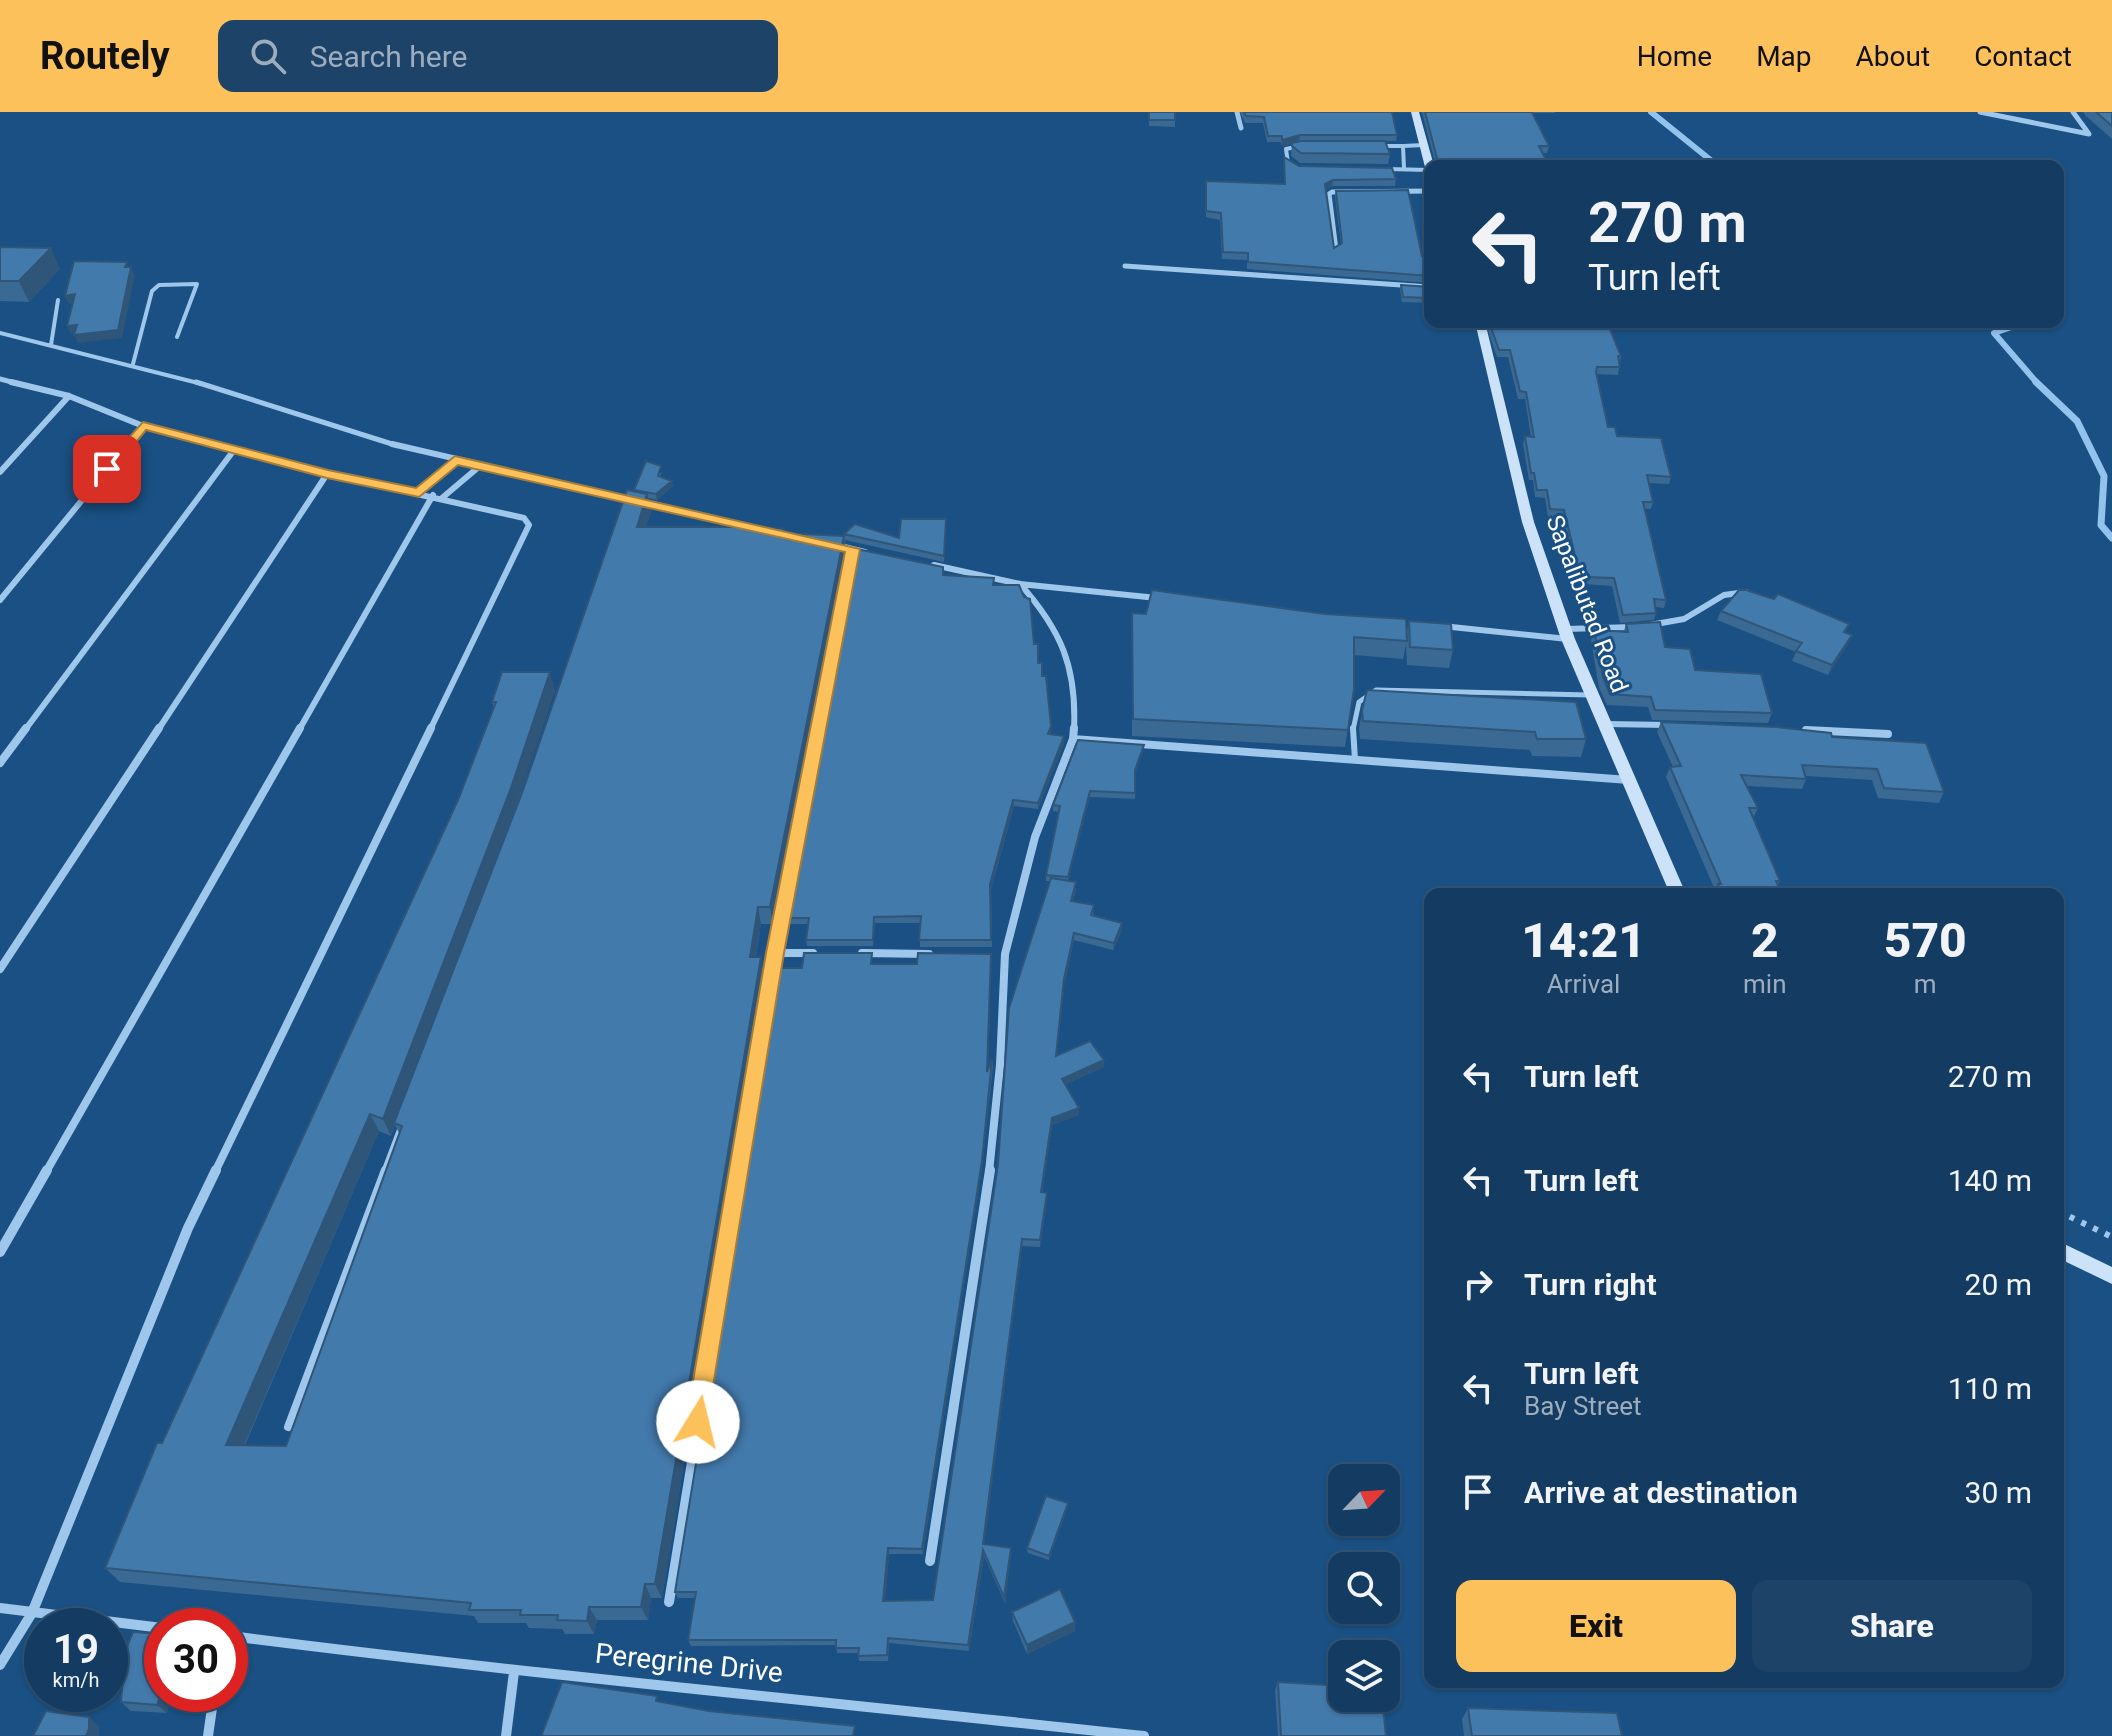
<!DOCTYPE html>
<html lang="en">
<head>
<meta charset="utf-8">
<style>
  :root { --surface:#143c62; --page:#1d4368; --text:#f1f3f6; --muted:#9dadbe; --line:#335677; --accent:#fdc15b }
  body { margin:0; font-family:Roboto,sans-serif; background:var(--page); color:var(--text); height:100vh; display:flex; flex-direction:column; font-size:30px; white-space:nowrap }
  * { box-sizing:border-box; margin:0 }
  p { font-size:26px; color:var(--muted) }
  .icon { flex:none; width:44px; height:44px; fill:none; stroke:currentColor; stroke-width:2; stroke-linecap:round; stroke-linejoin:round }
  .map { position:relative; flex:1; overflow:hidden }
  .panel { position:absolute; left:1424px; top:776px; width:640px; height:800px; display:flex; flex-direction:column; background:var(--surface); border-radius:16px; box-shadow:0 2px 6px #0004,0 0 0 2px var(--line) }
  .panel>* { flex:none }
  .top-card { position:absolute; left:1424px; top:48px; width:640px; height:168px; border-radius:16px; box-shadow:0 2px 6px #0004,0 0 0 2px var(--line); background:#143c62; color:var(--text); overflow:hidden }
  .needle { width:52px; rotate:65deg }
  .tools { position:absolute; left:1328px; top:1352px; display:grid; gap:16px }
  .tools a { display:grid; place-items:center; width:72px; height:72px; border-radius:16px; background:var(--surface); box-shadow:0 2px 6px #0004,0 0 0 2px var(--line); font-size:40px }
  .speed { position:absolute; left:24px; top:1496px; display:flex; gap:16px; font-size:40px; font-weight:700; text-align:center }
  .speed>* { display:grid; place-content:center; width:104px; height:104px; border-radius:50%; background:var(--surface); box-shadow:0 2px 6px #0004,0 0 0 2px var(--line); line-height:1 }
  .speed small { font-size:20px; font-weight:400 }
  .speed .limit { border:12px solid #d22; background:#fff; color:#111 }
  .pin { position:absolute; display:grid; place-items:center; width:68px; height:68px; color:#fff; margin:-34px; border-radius:16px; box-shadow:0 4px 12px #0006 }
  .me { position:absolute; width:88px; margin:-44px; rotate:9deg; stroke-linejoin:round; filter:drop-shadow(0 0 6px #0008) }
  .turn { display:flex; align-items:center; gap:28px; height:168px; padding:0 32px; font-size:36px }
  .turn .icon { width:104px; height:104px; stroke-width:2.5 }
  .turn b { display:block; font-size:56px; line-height:68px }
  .eta { display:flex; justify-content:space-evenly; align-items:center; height:136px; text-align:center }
  .eta b { font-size:48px; font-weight:800; line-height:56px }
  .cta { display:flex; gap:16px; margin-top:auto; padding:16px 32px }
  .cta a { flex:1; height:92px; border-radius:16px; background:var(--accent); color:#111; font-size:32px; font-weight:800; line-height:92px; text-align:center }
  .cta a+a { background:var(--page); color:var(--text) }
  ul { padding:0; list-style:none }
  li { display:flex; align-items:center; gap:24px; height:104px; padding:0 32px }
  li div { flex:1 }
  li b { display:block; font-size:30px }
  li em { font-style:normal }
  header { display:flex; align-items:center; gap:48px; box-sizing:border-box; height:112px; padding:0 40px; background:var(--accent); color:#111 }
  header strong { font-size:38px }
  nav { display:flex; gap:44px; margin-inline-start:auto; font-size:28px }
  .search { width:560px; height:72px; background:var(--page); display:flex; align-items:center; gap:20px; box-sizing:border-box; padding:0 28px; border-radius:16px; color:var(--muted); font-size:30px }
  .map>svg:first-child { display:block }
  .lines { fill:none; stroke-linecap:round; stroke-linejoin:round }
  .stream-far1 { stroke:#92c3ed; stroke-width:6 }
  .stream { stroke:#92c3ed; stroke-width:7 }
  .path { stroke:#9fc7eb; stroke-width:6; stroke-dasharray:5 8; stroke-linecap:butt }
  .lane-far3 { stroke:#9fc7eb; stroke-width:4 }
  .lane-far2 { stroke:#9fc7eb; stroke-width:5 }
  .lane-far1 { stroke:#9fc7eb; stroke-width:6 }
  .lane { stroke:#9fc7eb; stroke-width:8 }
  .street-far3 { stroke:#9fc7eb; stroke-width:5 }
  .street-far2 { stroke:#9fc7eb; stroke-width:6 }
  .street-far1 { stroke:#9fc7eb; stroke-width:8 }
  .street { stroke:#9fc7eb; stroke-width:10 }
  .secondary { fill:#cbe2f8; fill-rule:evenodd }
  .wall { fill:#3a6994; fill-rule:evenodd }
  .shaded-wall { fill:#2f5578 }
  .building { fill:#437aac; stroke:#2f5578; stroke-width:2 }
  .route { fill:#fdc15b; stroke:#a47d3b; stroke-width:2 }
  .labels { text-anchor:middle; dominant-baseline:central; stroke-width:6; stroke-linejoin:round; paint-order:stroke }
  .street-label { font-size:24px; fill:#fff; stroke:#1a5083 }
  .near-street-label { font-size:28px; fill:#fff; stroke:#1a5083 }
</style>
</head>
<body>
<header>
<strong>Routely</strong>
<div class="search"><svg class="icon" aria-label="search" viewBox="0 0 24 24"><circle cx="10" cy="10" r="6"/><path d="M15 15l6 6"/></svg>Search here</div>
<nav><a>Home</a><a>Map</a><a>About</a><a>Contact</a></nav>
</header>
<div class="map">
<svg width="2112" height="1624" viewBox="0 0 2112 1624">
  <rect width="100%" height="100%" fill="#1a5083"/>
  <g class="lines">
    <path class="stream-far1" d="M1651,0L1713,50L1738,54
      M2026,210L1994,221L2038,272"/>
    <path class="stream" d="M2036,270L2077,309L2104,364L2101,413L2112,426"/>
    <path class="path" d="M2058,1099L2112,1125"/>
    <path class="lane-far3" d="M1379,34H1403
      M1288,51L1286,37L1300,34
      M1404,56L1403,34L1424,33
      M1386,57L1430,58
      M0,221L202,272
      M51,233L58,188
      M133,252L152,179L159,173L197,172L177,225"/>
    <path class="lane-far2" d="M196,270L392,332
      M1353,618L1359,590L1376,578L1590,583"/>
    <path class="lane-far1" d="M1353,616L1355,648
      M384,1060L401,1015"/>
    <path class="lane" d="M288,1315L385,1058"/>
    <path class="street-far3" d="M1237,0L1241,16
      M1980,0L2089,22L2073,0
      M1336,138L1329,82L1332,80L1430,79
      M1125,154L1430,175
      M0,267L19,272"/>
    <path class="street-far2" d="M11,270L69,284L143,314L327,362L524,406L529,413L430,618
      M392,332L760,417
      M0,360L69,284
      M419,380L455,348
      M442,386L481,353
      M836,433L865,440
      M934,453L1020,472L1157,486
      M1020,472C1061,518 1077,555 1074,618
      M0,488L143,314
      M1650,513L1684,507L1724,483L1746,480
      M1442,514L1568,527
      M1566,517L1633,515
      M1606,612L1669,613
      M25,618L234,338
      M158,618L327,362
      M299,618L433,383
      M818,618L853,437"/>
    <path class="street-far1" d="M1806,618L1888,622
      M1073,627L1629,668
      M0,651L26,616
      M775,841H813
      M862,841L929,842
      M0,857L159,616
      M46,1060L300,616
      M215,1060L431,616
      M739,1060L775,841L819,616
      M989,1060L1000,953L1005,842L1035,725L1073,627L1074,616"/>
    <path class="street" d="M0,1140L47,1058
      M930,1449L990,1058
      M669,1490L740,1058
      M0,1496L162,1516
      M230,1524C534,1563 839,1591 1144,1624
      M0,1553L32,1501L188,1116L216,1058
      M208,1624L214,1582
      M506,1624L514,1560"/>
    <path class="secondary" d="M1411,0H1419L1434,54H1430V58L1425,55Z
      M1475,210H1485L1534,410L1575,527L1686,782H1670L1561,527L1522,410Z
      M2058,1129L2112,1155V1172L2058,1146Z"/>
  </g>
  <path class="wall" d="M1149,0H1175V15L1149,14Z
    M1240,0H1392L1397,23L1396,29H1385L1390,42L1388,52L1300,51L1291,44L1292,31L1282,35L1281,30H1267L1263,11H1245Z
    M1422,0H1555V1H1532L1549,34L1547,41H1542L1549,54H1436Z
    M2083,0H2112V27L2086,4Z
    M1284,45L1299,54L1396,67L1395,74H1332L1326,78L1334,136L1341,132L1335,85L1336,79L1422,144H1430V171L1247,157V148L1222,147L1220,108L1206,105V69L1284,72Z
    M0,135L60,157L29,190L0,189Z
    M1401,173L1430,175V191L1402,190L1400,178Z
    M1485,210H1607L1621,244L1618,263L1596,262L1608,315L1617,324L1671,365L1669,372L1649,371L1653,390L1651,397H1645L1666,488L1664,496L1655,495L1656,501L1654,508L1620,511L1612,474L1583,472L1582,464H1575L1562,406L1548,405L1545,386L1535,385L1533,368H1529L1523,332L1525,324L1531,325L1525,287H1518L1508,245H1497Z
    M662,360L660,365L673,374L657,388L648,386L651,399L646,415L784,417L785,421L899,426L946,413L944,450L845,428L846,441L773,812H761L756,845L764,863L662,1486H651L648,1508H597L594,1522H565L562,1517L529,1516L526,1511H478L474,1504L120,1470L105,1456L458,688L494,597L492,590L555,578L516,694L634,378ZM395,1013L399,1021L286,1334L245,1333L379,1019L391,1024Z
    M943,463L994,473L1034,532L1042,564L1051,614L1050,623L1064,631L1038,697L1014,694L991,778L992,835H920V811H875L873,834H807L806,828L808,812H788L787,806Z
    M1721,499L1849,512L1845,520L1848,532L1828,563L1792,549L1796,540L1717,508Z
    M1132,501L1146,502H1325L1406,523L1409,509L1453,538L1449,556L1407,553L1406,533L1403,547L1354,543V577L1345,635L1132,624Z
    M1626,512L1665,535L1695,558L1772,601L1768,611L1652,608L1648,595L1607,593L1599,576L1591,528L1594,518L1624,519Z
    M1367,578L1586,627L1581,645L1532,644L1530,638L1360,627L1359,616Z
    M1661,610L1832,625L1944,680L1939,691L1878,686L1872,668L1805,664L1806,667L1802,677L1747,674L1758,696L1753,706L1780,769L1778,774L1782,782H1714L1715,778L1666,665L1670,655H1673L1657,620Z
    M1144,633L1143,639L1135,663V687L1090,685L1068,769L1076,770V777L1073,789L1094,793L1093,803L1122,818L1113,838L1074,828L1064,874L1057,943L1104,948V955L1066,972L1079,996V1003L1052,1013L1042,1080L1047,1081V1088L1040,1135L1022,1134L984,1433L1011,1442L1005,1491L984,1444L969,1539L889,1531L888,1549H859L858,1541H837L836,1533L691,1534L688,1528L695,1486H678L675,1480L802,856L872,841V852H917L991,849L988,959L992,947L993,954L982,1056L923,1442H889L885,1489L933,1488L1050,769H1046V763L1059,700L1053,699V693Z
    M1068,1391L1067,1396L1049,1448L1028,1441L1027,1436Z
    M1012,1500L1075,1519L1027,1542L1013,1509Z
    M133,1520L167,1601L131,1599L121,1590Z
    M1278,1570L1386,1624H1278L1275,1578Z
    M1468,1596L1622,1624H1464L1462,1607Z"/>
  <path class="shaded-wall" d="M1300,23L1299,29L1282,35V28Z
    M1333,68L1332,74L1324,79L1325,72Z
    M51,136L60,157L29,190L19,169Z
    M131,155L135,163L122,226L78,231L74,223Z
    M75,182L79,190L69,192L65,184Z
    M77,213L81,221L71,222L67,214Z
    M672,369L673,374L657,388L656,382Z
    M647,382L651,399L641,432L637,415Z
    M844,424L846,441L773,812L770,795Z
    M1852,523L1848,532L1828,563L1832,553Z
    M550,560L555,578L516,694L394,1011L395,1013L391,1024L383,1007Z
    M1064,624V631L1038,697V691Z
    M1144,633L1143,639L1135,664V658Z
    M1090,679V685L1068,771V765Z
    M1013,688L1014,694L991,778L992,835L990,772Z
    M1076,770V777L1071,796V789Z
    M758,795L761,812L753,863L750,845Z
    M1122,811V818L1113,838L1114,831Z
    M1074,821V828L1064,874L1056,951L1064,867Z
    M761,845L764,863L662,1486L655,1472Z
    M992,947L982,1056L923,1442L922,1437Z
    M1104,948V955L1062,974V967Z
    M1079,996V1003L1052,1013L1041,1087V1080L1052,1006Z
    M370,1002L379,1019L238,1347L226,1333Z
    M1047,1081V1088L1040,1135V1128Z
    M1022,1127V1134L984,1438L983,1432Z
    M1068,1391L1067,1396L1049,1448V1444Z
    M888,1436L889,1442L885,1495L883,1489Z
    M1011,1436V1442L1005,1491L1004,1485Z
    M983,1438L984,1444L969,1539L968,1533Z
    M645,1472L651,1486L648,1508L641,1495Z
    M589,1495L597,1508L594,1522L587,1509Z
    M1075,1510V1519L1027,1542V1533Z
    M162,1580V1582H174L167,1601L157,1593Z
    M89,1605L99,1614V1624H86Z"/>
  <path class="building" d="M1149,0H1175V8H1149Z
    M1244,0H1392L1397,23H1300L1282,28V24H1268L1264,5L1246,4Z
    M1425,0H1532L1549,34H1539L1549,54H1439Z
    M2096,0H2112V14Z
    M1301,29H1385L1390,42L1301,41L1292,34V31Z
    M1284,45L1299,54L1392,56L1396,67L1333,68L1325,72L1334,136L1342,131L1336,79L1408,78L1422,144H1430V164L1248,150V141L1223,140L1221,101L1206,99V69L1285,72Z
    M0,135L51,136L19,169H0Z
    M74,149L127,150L125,155H131L118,218L74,223L77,213L67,214L75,182L65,184Z
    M1401,173L1430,175V186L1403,185Z
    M1489,210H1607L1621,244H1618L1620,255H1597L1596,260L1608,315H1615L1617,324L1661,326L1671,365L1647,363L1653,390H1643L1666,488L1654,487L1656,501L1623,503L1614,466L1585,465L1584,456H1578L1564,398L1550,397L1547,378H1537L1534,361H1531L1525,324L1534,325L1526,280L1520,279L1510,238H1499Z
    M646,349L661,354L658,364L672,369L656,382L634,378Z
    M627,378L647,382L637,415H762L784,417V421L844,424L770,795H758L750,845H761L655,1472H645L641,1495H589L587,1509L557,1508L558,1503H520L521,1498H469L471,1491L105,1456L157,1331H162L458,688L496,590H492L502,560H550L511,676L383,1007L370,1002L226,1333L286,1334L402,1014L394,1011L522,681Z
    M901,407H946L944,444L844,422L855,412L899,426Z
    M857,437L943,455V463L994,466L993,473H1019L1024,485L1030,487L1034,532H1038V551H1042V564H1046L1051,614L1048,622L1064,624L1038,691L1013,688L990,772L991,828H919L921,804L874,805L873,828H806L809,806H787Z
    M1152,478L1325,502L1406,507L1407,529L1354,525V577L1348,618L1133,607L1132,501L1146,502Z
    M1739,478H1746L1774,487L1778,482L1849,512L1844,520L1852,523L1832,553L1796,539L1802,531L1721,499Z
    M1409,509L1451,512L1453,538L1410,535Z
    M1660,510L1665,535L1690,537L1695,558L1761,562L1772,601L1655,598L1651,585L1610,582L1603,565L1594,518L1628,520L1626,512Z
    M1367,578L1576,590L1586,627H1537L1535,620L1363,609L1362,598Z
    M1661,610L1776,615L1831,621L1832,625L1926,631L1944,680L1884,676L1877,657L1802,653L1806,667L1741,663L1758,696H1749L1780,769H1776L1782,782H1722L1718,772H1721L1670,655L1681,654Z
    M1078,628L1144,633L1135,658V681L1090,679L1068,765L1046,763L1060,694L1053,693Z
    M1051,766L1076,770L1071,789L1094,793L1091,803L1122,811L1114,831L1074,821L1064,867L1056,944L1090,929L1104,948L1062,967L1079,996L1052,1006L1041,1080L1047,1081L1040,1128L1022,1127L983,1432L1011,1436L1004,1485L983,1438L968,1533L888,1526L887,1543L858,1544L859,1536H836V1528H688L696,1480H675L777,856H802L804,841H872L871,852H917L918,841L991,842L987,960L992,947L982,1049L922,1437L888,1436L883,1489L933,1488L998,1052L1009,896Z
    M1046,1384L1068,1391L1049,1444L1027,1436Z
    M1060,1477L1075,1510L1027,1533L1012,1500Z
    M133,1520L162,1522V1580L157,1593L121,1590L125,1540Z
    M562,1570L657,1584L656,1589L709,1599L855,1614L853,1624H543L542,1622Z
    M1278,1570L1342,1574V1586H1382L1386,1624H1281Z
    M1468,1596L1617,1601L1622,1624H1472Z
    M46,1599L89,1605V1617L86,1624H33Z"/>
  <path class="route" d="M143,310L328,358L416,376L455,344L860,437L784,841L706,1317L698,1321L690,1317L686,1310L766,841L845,440L458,353L419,385L327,366L146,318L112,360H103V354Z"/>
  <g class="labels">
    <g class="street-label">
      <text transform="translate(1587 492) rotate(69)">Sapalibutad Road</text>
    </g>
    <g class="near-street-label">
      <text transform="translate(689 1551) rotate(6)">Peregrine Drive</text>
    </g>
  </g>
</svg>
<div class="tools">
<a><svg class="needle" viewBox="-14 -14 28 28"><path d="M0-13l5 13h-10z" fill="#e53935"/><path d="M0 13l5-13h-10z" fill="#9dadbe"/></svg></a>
<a><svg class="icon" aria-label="search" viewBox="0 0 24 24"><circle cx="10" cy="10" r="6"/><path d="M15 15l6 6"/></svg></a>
<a><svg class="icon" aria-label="layers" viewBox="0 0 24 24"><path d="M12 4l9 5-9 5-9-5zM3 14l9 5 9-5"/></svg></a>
</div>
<div class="speed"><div>19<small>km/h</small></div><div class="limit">30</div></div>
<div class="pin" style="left:107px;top:357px;background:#d93025"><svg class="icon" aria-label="arrive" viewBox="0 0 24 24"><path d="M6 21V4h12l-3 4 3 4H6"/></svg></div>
<svg class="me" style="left:698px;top:1310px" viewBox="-20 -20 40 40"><circle r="19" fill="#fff"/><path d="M0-13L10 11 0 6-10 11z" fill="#fdc15b"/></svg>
<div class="top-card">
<div class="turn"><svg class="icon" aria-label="left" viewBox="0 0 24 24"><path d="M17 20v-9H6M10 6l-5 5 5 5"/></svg><div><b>270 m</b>Turn left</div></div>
</div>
<section class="panel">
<div class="eta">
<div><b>14:21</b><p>Arrival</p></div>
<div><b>2</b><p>min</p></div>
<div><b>570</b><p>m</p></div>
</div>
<ul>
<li><svg class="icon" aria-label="left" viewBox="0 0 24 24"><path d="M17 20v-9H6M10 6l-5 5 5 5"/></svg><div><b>Turn left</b></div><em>270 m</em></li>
<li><svg class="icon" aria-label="left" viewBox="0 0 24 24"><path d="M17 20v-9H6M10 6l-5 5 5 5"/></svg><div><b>Turn left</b></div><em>140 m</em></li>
<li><svg class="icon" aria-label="right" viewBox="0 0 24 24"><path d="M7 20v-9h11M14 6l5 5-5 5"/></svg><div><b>Turn right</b></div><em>20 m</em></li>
<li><svg class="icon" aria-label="left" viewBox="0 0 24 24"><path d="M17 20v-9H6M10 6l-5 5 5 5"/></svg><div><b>Turn left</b><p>Bay Street</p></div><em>110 m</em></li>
<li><svg class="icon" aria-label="arrive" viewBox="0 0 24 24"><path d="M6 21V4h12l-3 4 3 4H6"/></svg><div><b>Arrive at destination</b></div><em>30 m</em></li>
</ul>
<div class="cta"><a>Exit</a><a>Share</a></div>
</section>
</div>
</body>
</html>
